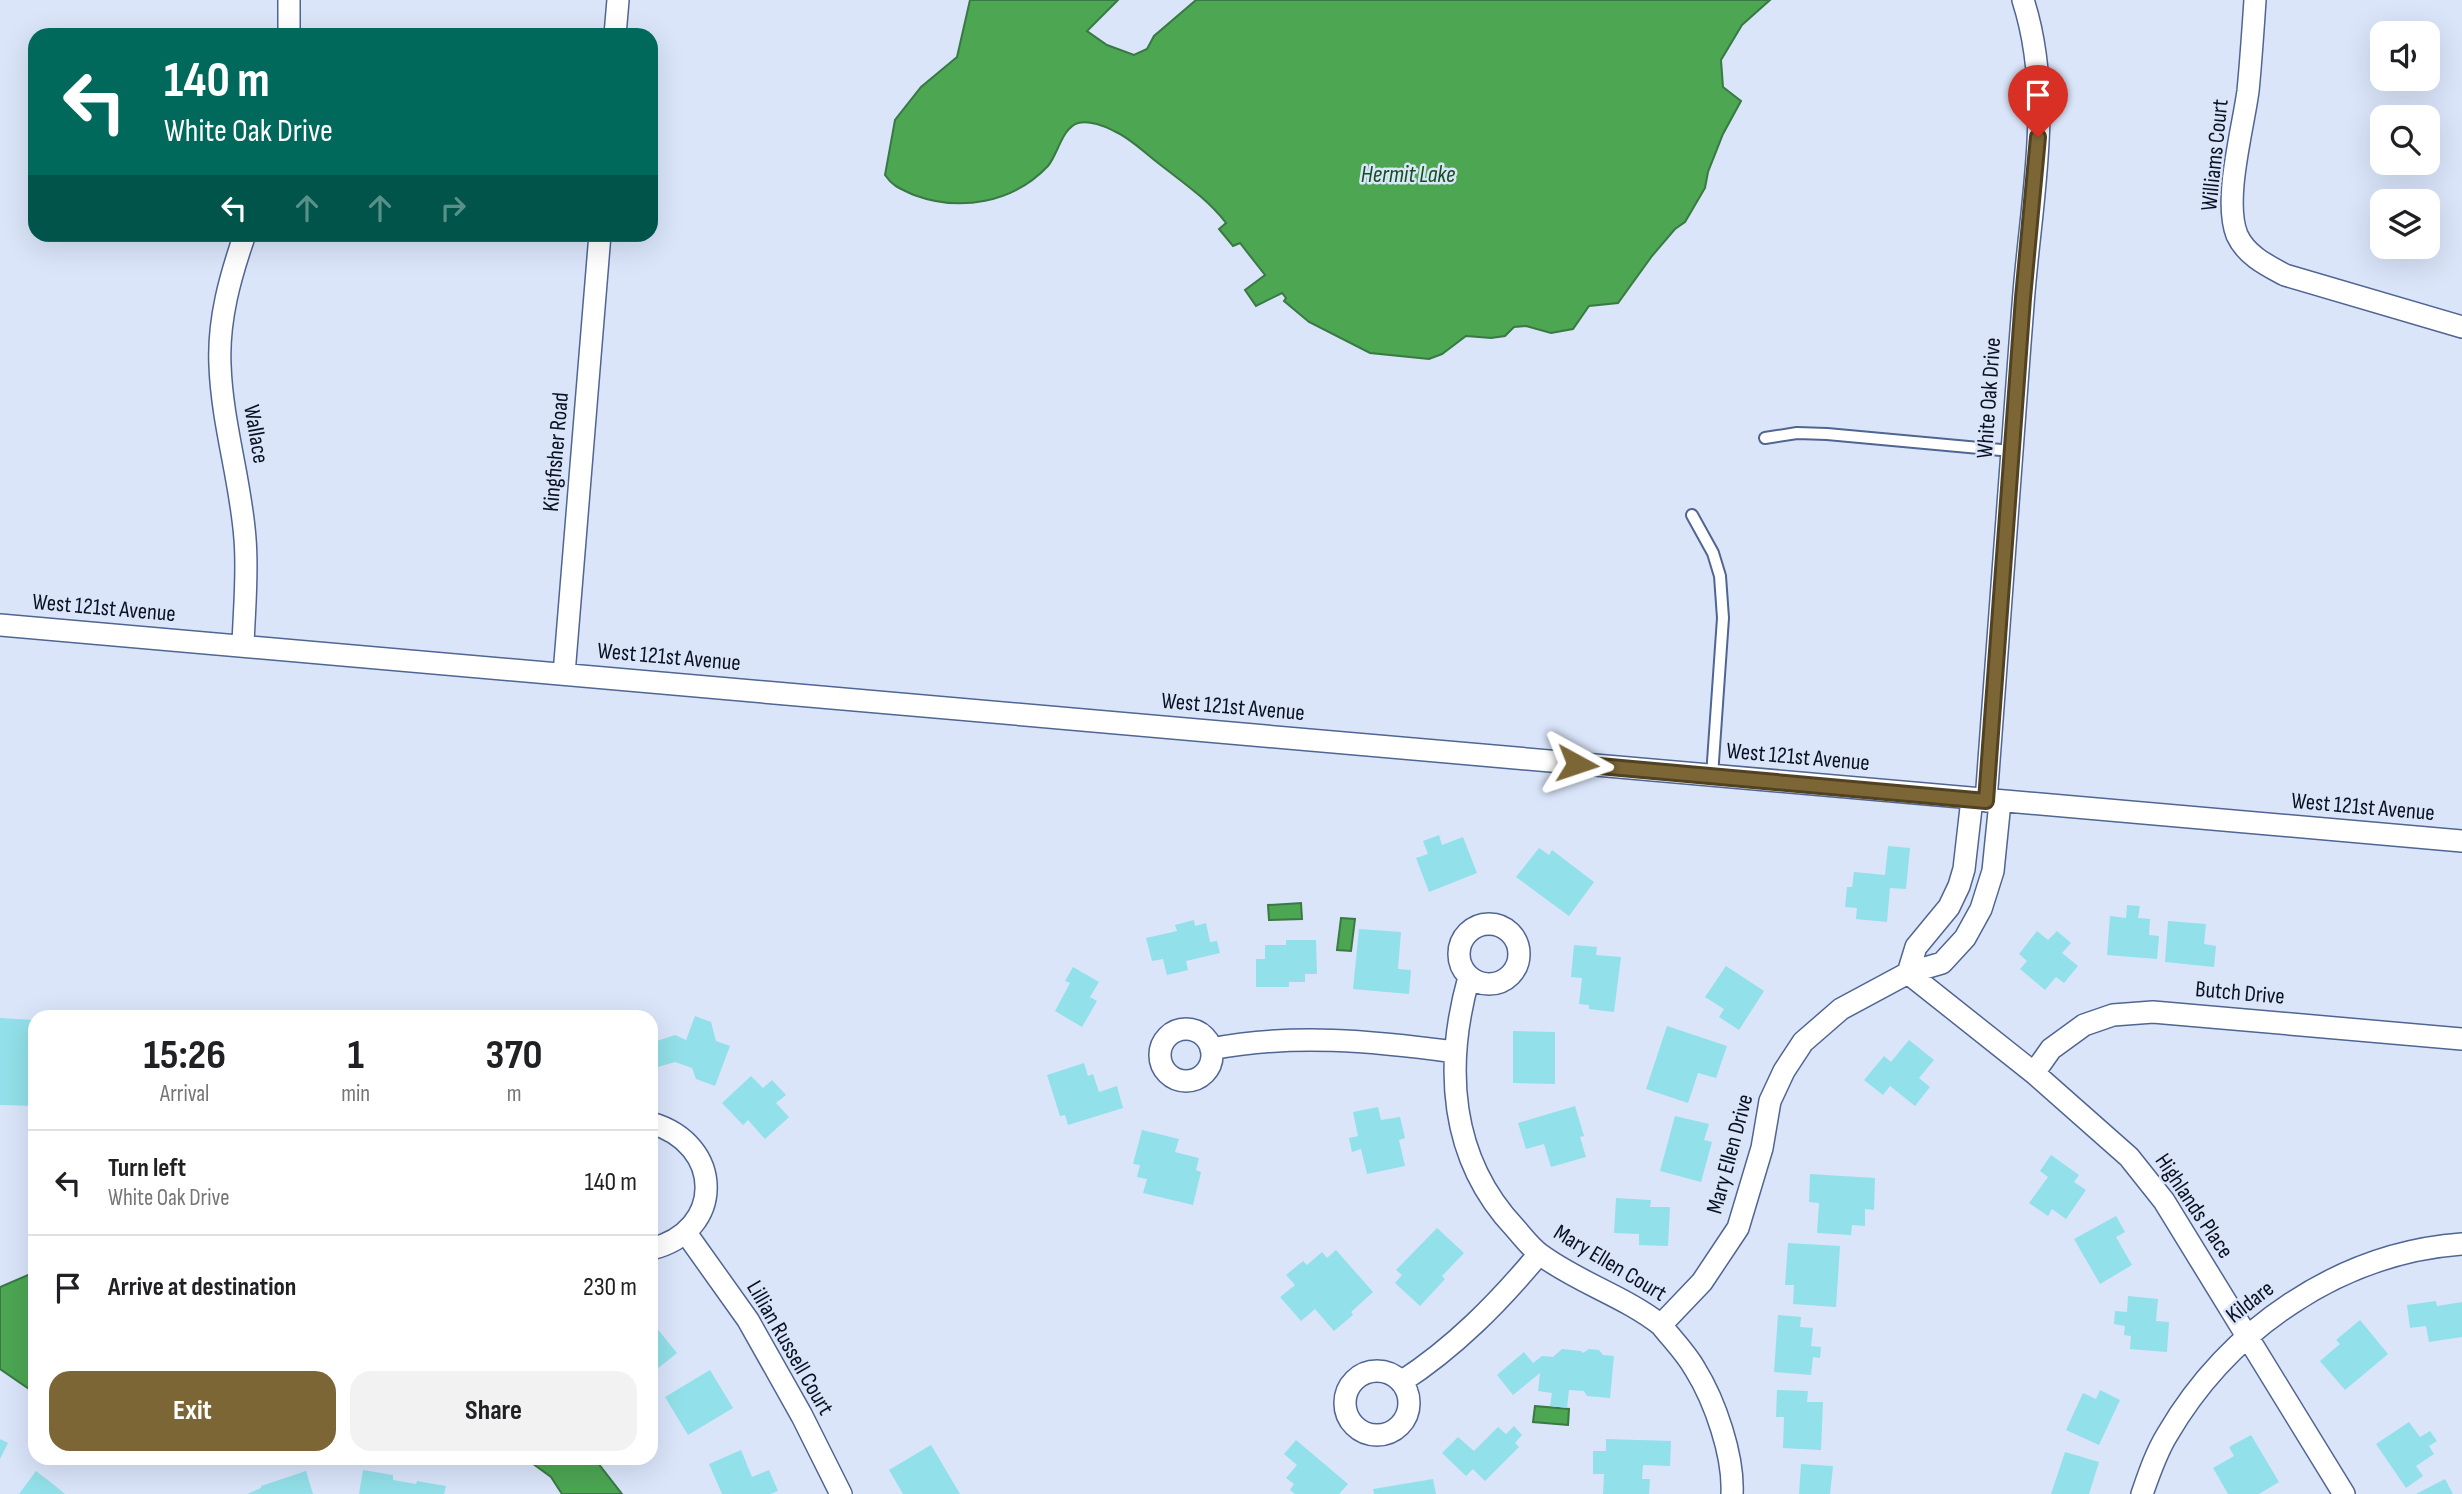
<!DOCTYPE html>
<html lang="en">
<head>
<meta charset="utf-8">
<style>
  :root { --surface:#fff; --page:#f2f2f2; --text:#202124; --muted:#757577; --line:#e0e0e0; --accent:#7c6636 }
  body { margin:0; font-family:"Sofia Sans Condensed",sans-serif; background:var(--page); color:var(--text); height:100vh; display:flex; flex-direction:column; font-size:26px; white-space:nowrap }
  * { box-sizing:border-box; margin:0 }
  p { font-size:23px; color:var(--muted) }
  .icon { flex:none; width:38px; height:38px; fill:none; stroke:currentColor; stroke-width:2; stroke-linecap:round; stroke-linejoin:round }
  .map { position:relative; flex:1; overflow:hidden }
  .sheet { position:absolute; left:28px; top:1010px; width:630px; height:455px; display:flex; flex-direction:column; background:var(--surface); border-radius:21px; box-shadow:0 7px 28px #0002 }
  .sheet>* { flex:none }
  .banner { position:absolute; left:28px; top:28px; width:630px; height:214px; border-radius:21px; box-shadow:0 7px 28px #0002; background:#00695c; color:#fff; overflow:hidden }
  .controls { position:absolute; left:2370px; top:21px; display:grid; gap:14px }
  .controls a { display:grid; place-items:center; width:70px; height:70px; border-radius:14px; background:var(--surface); box-shadow:0 7px 28px #0002; font-size:35px }
  .pin { position:absolute; display:grid; place-items:center; width:60px; height:60px; color:#fff; margin:-72px -30px; border-radius:50% 50% 50% 0; rotate:-45deg; box-shadow:0 0 7px #0007 }
  .pin .icon { rotate:45deg }
  .me { position:absolute; width:77px; margin:-38px; rotate:95deg; stroke-linejoin:round; filter:drop-shadow(0 0 5px #0008) }
  .turn { display:flex; align-items:center; gap:24px; height:147px; padding:0 21px; font-size:32px }
  .turn .icon { width:91px; height:91px; stroke-width:2.5 }
  .turn b { display:block; font-size:49px; line-height:60px }
  .lanes { display:flex; align-items:center; height:66px; padding:0 21px; background:#0003; justify-content:center; gap:35px; direction:ltr }
  .lanes .off { opacity:.35 }
  .eta { display:flex; justify-content:space-evenly; align-items:center; height:119px; text-align:center }
  .eta b { font-size:42px; font-weight:700; line-height:49px }
  .primary-button { display:flex; gap:14px; margin-top:auto; padding:14px 21px }
  .primary-button a { flex:1; height:80px; border-radius:21px; background:var(--accent); color:#fff; font-size:28px; font-weight:700; line-height:80px; text-align:center }
  .primary-button a+a { background:var(--page); color:var(--text) }
  ul { padding:0; list-style:none }
  li { display:flex; align-items:center; gap:21px; height:105px; padding:0 21px; border-top:2px solid var(--line) }
  li div { flex:1 }
  li b { display:block; font-size:26px }
  li em { font-style:normal }
  .map>svg:first-child { display:block }
  .water { fill:#4ca652; stroke:#387944; stroke-width:2 }
  .building { fill:#92e0e9 }
  .lines { fill:none; stroke-linecap:round; stroke-linejoin:round }
  .lane-casing { stroke:#506592; stroke-width:14 }
  .street-casing { stroke:#506592; stroke-width:24 }
  .lane { stroke:#fff; stroke-width:10 }
  .street { stroke:#fff; stroke-width:21 }
  .route-casing { stroke:#514223; stroke-width:18 }
  .route { stroke:#7c6636; stroke-width:12 }
  .labels { text-anchor:middle; dominant-baseline:central; stroke-width:5; stroke-linejoin:round; paint-order:stroke }
  .street-label { font-size:23px; fill:#091122; stroke:#dae5fa }
  .water-label { font-size:24px; font-style:italic; fill:#115119; stroke:#dae5fa }
</style>
</head>
<body>
<div class="map">
<svg width="2462" height="1494" viewBox="0 0 2462 1494">
  <rect width="100%" height="100%" fill="#dae5fa"/>
  <path class="water" d="M970,0H1118L1087,31L1107,45L1134,55L1147,49L1154,36L1196,0H1770L1742,25L1721,60L1723,87L1741,101L1723,134L1708,172L1705,188L1685,222L1675,229L1652,256L1618,303L1589,306L1573,329L1551,333L1526,326L1514,327L1505,336L1491,338L1466,336L1442,354L1429,359L1370,353L1309,322L1284,301L1286,298L1282,293L1256,306L1245,290L1265,275L1240,243L1233,246L1219,229L1226,223C1207,198 1178,179 1153,159C1142,150 1128,137 1114,131C1105,126 1089,120 1078,123C1062,128 1058,154 1048,166C1013,203 960,212 914,195C901,189 893,187 885,175L895,120L921,87L957,57Z
    M1301,903L1302,919L1269,920L1268,905Z
    M1341,918L1355,919L1351,951L1337,950Z
    M35,1272V1393L0,1369V1287Z
    M1535,1406L1569,1409L1568,1425L1533,1422Z
    M525,1458H594L622,1494H562L551,1477Z"/>
  <path class="building" d="M1439,835L1442,845L1463,837L1477,873L1429,892L1416,858L1428,854L1423,841Z
    M1888,846L1910,848L1906,889L1890,888L1887,922L1856,919L1857,908L1845,907L1847,887H1852L1854,872L1885,875Z
    M1539,848L1549,855L1552,850L1594,882L1569,916L1516,877Z
    M2127,905L2140,906L2138,918L2150,919L2149,935L2159,936L2157,959L2107,955L2110,916L2126,918Z
    M1194,920L1195,926L1206,923L1210,942L1217,941L1220,953L1186,961L1188,970L1167,975L1163,959L1152,961L1146,938L1177,931L1175,925Z
    M2168,921L2206,924L2204,944L2216,946L2214,967L2165,962Z
    M1359,929L1401,932L1398,969L1411,970L1409,994L1353,989Z
    M2037,931L2048,940L2057,931L2071,943L2062,953L2078,966L2064,983L2056,977L2045,990L2020,969L2027,961L2019,954Z
    M1286,940H1316L1317,974H1305V982H1289V987H1256V959H1265V945H1286Z
    M1574,945L1597,947L1596,955L1621,957L1614,1012L1589,1009V1005L1579,1004L1582,978L1571,977Z
    M1726,966L1764,991L1739,1030L1719,1017L1724,1009L1705,997Z
    M1073,967L1099,982L1090,997L1097,1001L1082,1027L1055,1011L1070,983L1065,981Z
    M695,1016L711,1022L716,1041L730,1046L715,1086L696,1079L692,1068L675,1062L651,1069V1043L675,1035L686,1040Z
    M0,1018L35,1020V1106L0,1105Z
    M1667,1026L1727,1046L1716,1078L1698,1073L1688,1103L1646,1089Z
    M1513,1031L1555,1032V1084L1513,1083Z
    M1909,1040L1934,1060L1919,1078L1930,1087L1915,1106L1890,1086L1883,1095L1864,1080L1884,1056L1891,1062Z
    M1084,1063L1088,1076L1093,1074L1099,1092L1117,1086L1123,1108L1068,1125L1065,1115L1060,1116L1047,1075Z
    M751,1076L763,1088L772,1080L786,1095L776,1103L789,1117L765,1139L748,1120L743,1125L722,1103Z
    M1575,1106L1584,1136L1580,1137L1586,1157L1551,1167L1544,1144L1526,1149L1518,1123Z
    M1378,1107L1381,1120L1400,1117L1405,1138L1399,1140L1405,1166L1367,1174L1361,1149L1352,1152L1349,1138L1358,1136L1353,1112Z
    M1675,1116L1709,1124L1704,1140L1712,1142L1701,1182L1660,1171Z
    M1142,1130L1179,1139L1175,1152L1199,1158L1196,1170L1201,1172L1193,1205L1143,1193L1147,1179L1137,1177L1140,1165L1133,1164Z
    M2051,1155L2079,1175L2074,1182L2086,1190L2066,1219L2052,1209L2048,1216L2029,1203L2048,1177L2040,1171Z
    M1810,1174L1875,1178L1874,1210L1865,1209V1226L1852,1225L1851,1235L1817,1233L1819,1203L1809,1202Z
    M1616,1198L1651,1200L1650,1207H1670L1668,1246L1639,1245V1234L1614,1233Z
    M2116,1216L2125,1232L2116,1237L2132,1265L2100,1284L2074,1239Z
    M1437,1228L1464,1253L1442,1276L1445,1279L1420,1306L1395,1283L1402,1275L1396,1270Z
    M1788,1243L1840,1246L1836,1307L1793,1304L1794,1285H1785Z
    M1336,1250L1373,1292L1351,1312L1353,1315L1334,1331L1315,1309L1301,1321L1280,1297L1295,1285L1286,1275L1303,1261L1307,1265L1322,1252L1327,1258Z
    M2128,1296L2158,1299L2156,1321L2169,1322L2167,1352L2130,1349L2131,1336L2124,1335L2125,1326L2114,1324L2115,1311L2127,1312Z
    M2436,1301L2437,1306L2462,1302V1337L2429,1342L2426,1326L2410,1328L2407,1305Z
    M1778,1315L1801,1317L1800,1327L1813,1328L1811,1346L1821,1347L1820,1358L1813,1357L1811,1375L1774,1372Z
    M2360,1320L2388,1354L2345,1390L2320,1361L2340,1344L2336,1340Z
    M651,1321L677,1353L651,1374Z
    M1562,1349L1581,1351L1583,1353L1589,1349L1599,1350L1603,1355L1614,1356L1610,1398L1587,1396L1584,1391L1569,1390L1567,1408L1550,1406L1552,1393L1538,1391L1540,1373L1513,1395L1497,1375L1524,1352L1533,1363L1542,1356L1553,1357Z
    M710,1370L733,1408L688,1435L665,1397Z
    M1777,1390L1808,1391L1807,1402H1823L1821,1450L1783,1448L1784,1417H1776Z
    M2100,1390L2120,1400L2099,1445L2066,1430L2083,1393L2096,1399Z
    M2409,1422L2420,1437L2430,1431L2437,1441L2429,1446L2434,1454L2416,1466L2423,1476L2406,1488L2376,1444Z
    M1514,1426L1522,1435L1515,1443L1519,1447L1485,1481L1473,1469L1466,1476L1442,1453L1458,1437L1474,1451L1498,1427L1506,1434Z
    M2251,1435L2279,1482L2259,1494H2228L2213,1468L2234,1456L2229,1447Z
    M0,1439L8,1443L0,1459Z
    M1606,1439L1671,1441L1670,1466L1643,1465L1642,1479H1650L1649,1494H1603L1604,1474H1593V1451H1606Z
    M1296,1440L1348,1484L1339,1494H1295L1290,1490L1294,1484L1286,1478L1297,1465L1284,1454Z
    M931,1445L960,1494H903L889,1470Z
    M741,1450L752,1477L769,1470L778,1491L770,1494H722L709,1464Z
    M2065,1452L2099,1462L2089,1494H2051Z
    M1801,1464L1833,1466L1830,1494H1799Z
    M363,1470L393,1475V1480L416,1484L417,1481L446,1486L444,1494H359Z
    M36,1471L53,1484L65,1494H19Z
    M306,1471L313,1494H247L261,1488V1486Z
    M1433,1479L1436,1494H1374L1373,1489Z
    M2445,1479L2453,1494H2416Z"/>
  <g class="lines">
    <defs>
      <path id="lane" d="M1765,438L1797,433L1827,434L2012,451
        M1692,515L1713,553L1720,576L1723,618L1712,776"/>
      <path id="street" d="M289,0V35
        M2255,0C2253,30 2251,61 2248,91C2243,129 2223,200 2237,235C2246,255 2266,265 2285,275L2462,327
        M615,35L618,0
        M0,625L2462,841
        M243,646C244,611 248,575 245,539C241,481 222,424 220,365C218,320 230,277 245,234
        M564,674L600,234
        M1986,801C1998,635 2010,470 2023,305C2030,204 2055,99 2023,0
        M1459 954a30 30 0 1 1 60 0a30 30 0 1 1-60 0Z
        M1908,973L2034,1073L2129,1157L2164,1201L2344,1494
        M1908,973L1916,947L1949,907L1959,886L1964,869L1972,799
        M1469,977C1444,1066 1449,1158 1515,1228C1523,1237 1531,1248 1541,1255C1579,1283 1624,1296 1661,1325
        M1160 1055a26 26 0 1 1 52 0a26 26 0 1 1-52 0Z
        M1211,1049C1293,1033 1373,1041 1455,1052
        M2034,1073L2051,1049L2084,1025L2113,1015L2153,1012L2462,1039
        M651,1123C724,1144 725,1231 651,1249
        M686,1233L748,1320L802,1416L841,1494
        M1345 1403a32 32 0 1 1 64 0a32 32 0 1 1-64 0Z
        M1401,1382C1455,1347 1498,1303 1539,1254
        M1732,1494C1734,1456 1715,1401 1695,1369C1686,1353 1672,1339 1661,1325L1702,1282L1738,1228L1762,1148L1770,1101L1784,1071L1803,1042L1841,1009L1908,973L1942,963L1965,938L1981,909L1993,871L2000,802
        M2142,1494C2149,1474 2156,1453 2167,1435C2229,1329 2339,1253 2462,1244"/>
    </defs>
    <use href="#lane" class="lane-casing"/>
    <use href="#street" class="street-casing"/>
    <use href="#lane" class="lane"/>
    <use href="#street" class="street"/>
  </g>
  <g class="lines">
    <defs>
      <path id="route" d="M1577,764L1986,801L2023,298L2038,137"/>
    </defs>
    <use href="#route" class="route-casing"/>
    <use href="#route" class="route"/>
  </g>
  <g class="labels">
    <g class="street-label">
      <text transform="translate(2215 155) rotate(-84)">Williams Court</text>
      <text transform="translate(1989 398) rotate(-86)">White Oak Drive</text>
      <text transform="translate(256 434) rotate(80)">Wallace</text>
      <text transform="translate(556 452) rotate(-85)">Kingfisher Road</text>
      <text transform="translate(104 608) rotate(5)">West 121st Avenue</text>
      <text transform="translate(669 657) rotate(5)">West 121st Avenue</text>
      <text transform="translate(1233 707) rotate(5)">West 121st Avenue</text>
      <text transform="translate(1798 757) rotate(5)">West 121st Avenue</text>
      <text transform="translate(2363 807) rotate(5)">West 121st Avenue</text>
      <text transform="translate(2240 993) rotate(5)">Butch Drive</text>
      <text transform="translate(1730 1154) rotate(-75)">Mary Ellen Drive</text>
      <text transform="translate(2194 1206) rotate(56)">Highlands Place</text>
      <text transform="translate(1610 1263) rotate(31)">Mary Ellen Court</text>
      <text transform="translate(2250 1302) rotate(-38)">Kildare</text>
      <text transform="translate(790 1348) rotate(60)">Lillian Russell Court</text>
    </g>
    <g class="water-label">
      <text x="1408" y="174">Hermit Lake</text>
    </g>
  </g>
</svg>
<div class="controls">
<a><svg class="icon" aria-label="sound" viewBox="0 0 24 24"><path d="M4 9h4l5-4v14l-5-4H4zM17 9q2 3 0 6"/></svg></a>
<a><svg class="icon" aria-label="search" viewBox="0 0 24 24"><circle cx="10" cy="10" r="6"/><path d="M15 15l6 6"/></svg></a>
<a><svg class="icon" aria-label="layers" viewBox="0 0 24 24"><path d="M12 4l9 5-9 5-9-5zM3 14l9 5 9-5"/></svg></a>
</div>
<div class="pin" style="left:2038px;top:137px;background:#d93025"><svg class="icon" aria-label="arrive" viewBox="0 0 24 24"><path d="M6 21V4h12l-3 4 3 4H6"/></svg></div>
<svg class="me" style="left:1577px;top:764px" viewBox="-20 -20 40 40"><path d="M0-17L14 15 0 8-14 15z" fill="#7c6636" stroke="#fff" stroke-width="4"/></svg>
<div class="banner">
<div class="turn"><svg class="icon" aria-label="left" viewBox="0 0 24 24"><path d="M17 20v-9H6M10 6l-5 5 5 5"/></svg><div><b>140 m</b>White Oak Drive</div></div>
<div class="lanes"><svg class="icon" aria-label="left" viewBox="0 0 24 24"><path d="M17 20v-9H6M10 6l-5 5 5 5"/></svg><svg class="icon off" aria-label="ahead" viewBox="0 0 24 24"><path d="M12 20V5M6 11l6-6 6 6"/></svg><svg class="icon off" aria-label="ahead" viewBox="0 0 24 24"><path d="M12 20V5M6 11l6-6 6 6"/></svg><svg class="icon off" aria-label="right" viewBox="0 0 24 24"><path d="M7 20v-9h11M14 6l5 5-5 5"/></svg></div>
</div>
<section class="sheet">
<div class="eta">
<div><b>15:26</b><p>Arrival</p></div>
<div><b>1</b><p>min</p></div>
<div><b>370</b><p>m</p></div>
</div>
<ul>
<li><svg class="icon" aria-label="left" viewBox="0 0 24 24"><path d="M17 20v-9H6M10 6l-5 5 5 5"/></svg><div><b>Turn left</b><p>White Oak Drive</p></div><em>140 m</em></li>
<li><svg class="icon" aria-label="arrive" viewBox="0 0 24 24"><path d="M6 21V4h12l-3 4 3 4H6"/></svg><div><b>Arrive at destination</b></div><em>230 m</em></li>
</ul>
<div class="primary-button"><a>Exit</a><a>Share</a></div>
</section>
</div>
</body>
</html>
